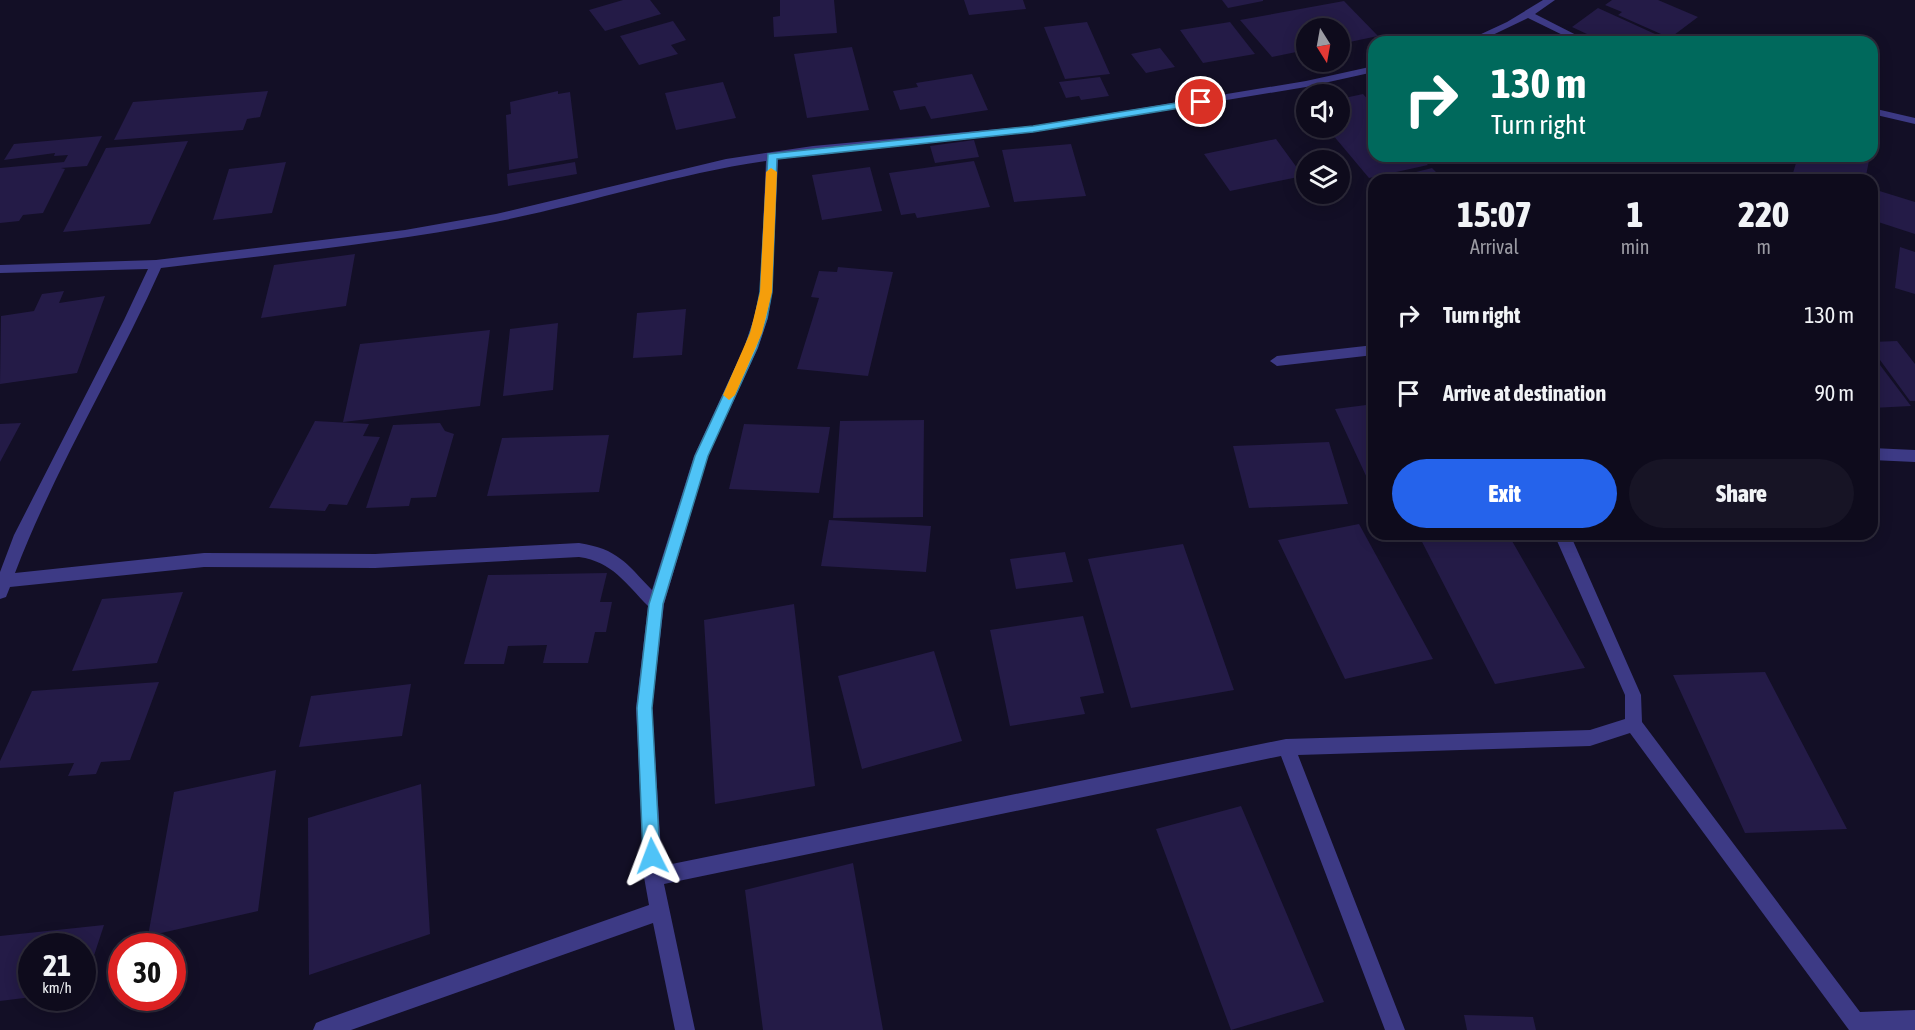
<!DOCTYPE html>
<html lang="en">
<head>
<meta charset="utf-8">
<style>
  :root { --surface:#0e0b1c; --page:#171425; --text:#f1f3f6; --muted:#9b9ba3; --line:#2e2b3b; --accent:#2563eb }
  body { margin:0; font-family:"Asap Condensed",sans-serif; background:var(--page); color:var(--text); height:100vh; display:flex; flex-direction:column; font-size:22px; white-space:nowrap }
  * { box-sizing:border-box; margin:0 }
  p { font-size:20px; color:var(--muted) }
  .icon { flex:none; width:33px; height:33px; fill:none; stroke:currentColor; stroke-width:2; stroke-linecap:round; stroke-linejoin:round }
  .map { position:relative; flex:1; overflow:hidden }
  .drawer { position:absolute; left:1368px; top:174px; width:510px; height:366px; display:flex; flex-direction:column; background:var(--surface); border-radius:18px; box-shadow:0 3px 15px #0003,0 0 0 2px var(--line) }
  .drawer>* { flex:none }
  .hud { position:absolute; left:1368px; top:36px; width:510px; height:126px; border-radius:18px; box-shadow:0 3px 15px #0003,0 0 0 2px var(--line); background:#00695c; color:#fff; overflow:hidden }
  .needle { width:39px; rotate:169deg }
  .fabs { position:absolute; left:1296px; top:18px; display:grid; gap:12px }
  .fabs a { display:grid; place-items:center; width:54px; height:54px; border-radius:50%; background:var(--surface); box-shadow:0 3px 15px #0003,0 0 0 2px var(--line); font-size:30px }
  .speed { position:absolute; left:18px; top:933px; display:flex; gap:12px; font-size:30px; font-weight:700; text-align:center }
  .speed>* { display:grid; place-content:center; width:78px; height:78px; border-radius:50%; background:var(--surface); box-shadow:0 3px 15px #0003,0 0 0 2px var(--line); line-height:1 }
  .speed small { font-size:15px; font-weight:400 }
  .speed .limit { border:9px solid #d22; background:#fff; color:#111 }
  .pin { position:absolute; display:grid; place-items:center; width:51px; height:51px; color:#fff; margin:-26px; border:3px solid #fff; border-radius:50%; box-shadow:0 2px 6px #0007 }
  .me { position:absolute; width:66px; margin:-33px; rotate:357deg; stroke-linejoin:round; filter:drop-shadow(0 0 4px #0008) }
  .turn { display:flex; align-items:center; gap:21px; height:126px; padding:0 24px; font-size:27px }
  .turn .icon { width:78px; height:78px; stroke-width:2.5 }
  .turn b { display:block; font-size:42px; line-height:51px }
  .eta { display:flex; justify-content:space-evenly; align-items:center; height:102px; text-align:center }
  .eta b { font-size:36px; font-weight:800; line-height:42px }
  .cta { display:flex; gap:12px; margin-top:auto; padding:12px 24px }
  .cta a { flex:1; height:69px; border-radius:36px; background:var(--accent); color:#fff; font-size:24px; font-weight:800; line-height:69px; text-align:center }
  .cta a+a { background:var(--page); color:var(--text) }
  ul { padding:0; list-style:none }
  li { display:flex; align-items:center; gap:18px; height:78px; padding:0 24px }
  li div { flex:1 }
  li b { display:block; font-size:22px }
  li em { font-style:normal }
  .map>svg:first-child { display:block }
  .building { fill:#241b47 }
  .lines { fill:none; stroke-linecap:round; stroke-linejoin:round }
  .minor { fill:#3d3a85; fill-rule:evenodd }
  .route { fill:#4fc3f7; stroke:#337fa1; stroke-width:1.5 }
  .slow { fill:#f59e0b }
</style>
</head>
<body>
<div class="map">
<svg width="1915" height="1030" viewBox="0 0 1915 1030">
  <rect width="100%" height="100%" fill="#130f26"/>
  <path class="building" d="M623,0H650L661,14L605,31L589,10Z
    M780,0H834L837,33L774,37L773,17L780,16Z
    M964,0H1023L1026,9L969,15Z
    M1222,0H1263V1L1228,8Z
    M1612,0H1658L1698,17L1670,38L1618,15L1622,12L1605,5Z
    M1344,1L1378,36L1340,44V28H1306V50L1272,57L1240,20Z
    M1598,8L1666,39L1662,42H1604L1572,27Z
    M673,21L686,40L671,45L678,54L639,65L620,36Z
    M1087,22L1110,74L1065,79L1044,27Z
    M1230,22L1255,54L1203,63L1180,30Z
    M852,47L869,110L807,118L794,54Z
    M1160,48L1175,67L1146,73L1131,54Z
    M972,74L988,110L931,119L925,106L900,110L893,91L918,87L916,83Z
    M1100,77L1109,96L1081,100L1079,96L1066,98L1059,82Z
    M723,82L736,118L676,130L665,93Z
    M268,91L260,117L247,119L243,130L114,140L133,102Z
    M558,91V94L570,92L578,158L509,170L506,115L511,114L510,102Z
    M1363,94L1374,106V156H1419L1428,165L1369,178L1327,128H1340V99Z
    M102,136L87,166L61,168L65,169L43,213L23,215L19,221L0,223V168L64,162L68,155L54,156L55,153L4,160L14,144Z
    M1276,139L1303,176L1230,191L1204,154Z
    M974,140L979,157L935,163L930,146Z
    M188,141L150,224L63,232L106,148Z
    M1071,144L1086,196L1014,202L1002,150Z
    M1798,156H1851L1869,161L1865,180H1791Z
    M974,161L990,207L917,218L915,213L901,215L889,173Z
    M286,162L272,213L213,220L229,169Z
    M575,162L577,174L508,186L507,174Z
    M870,167L882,211L822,220L812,175Z
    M1432,168L1444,180H1389L1388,179Z
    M1873,189L1915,202V234L1872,220Z
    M1900,247L1915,252V294L1895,288Z
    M355,254L346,306L261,318L274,265Z
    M838,267L893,272L868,376L797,369L819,298L811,297L819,271L837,272Z
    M64,291L59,303L105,296L77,373L0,384L1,316L34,311L42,294Z
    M686,309L682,355L633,358L637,313Z
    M558,323L553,390L503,396L510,329Z
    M490,330L480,406L343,422L360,344Z
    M1897,341L1915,364V401H1910L1872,349V342Z
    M1872,365H1880L1911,406L1872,408Z
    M1374,404V493L1335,409Z
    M924,420L923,517L833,518L840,421Z
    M315,421L369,424L363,436L380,437L347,505L329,504L325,511L269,508Z
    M21,423L0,462V424Z
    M440,423L445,431L454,434L436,497L411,498L409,506L366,508L393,425Z
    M744,424L830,427L819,493L729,489Z
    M609,435L599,492L487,496L502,438Z
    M1329,442L1348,504L1249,508L1233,446Z
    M829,520L931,526L926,572L821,566Z
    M1359,524L1433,659L1345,679L1278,540Z
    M1442,534H1508L1585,668L1495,684L1420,538Z
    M1183,544L1234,690L1131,708L1088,559Z
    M1065,552L1073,582L1016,589L1010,559Z
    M607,573L600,602H612L606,632H595L588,663H543L547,645L508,646L504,664H464L488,575Z
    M183,592L157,663L72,671L102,599Z
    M794,604L815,786L715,804L704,620Z
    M1083,616L1104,693L1080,697L1085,714L1010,726L990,630Z
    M934,651L962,741L862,769L838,676Z
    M1765,672L1847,829L1745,833L1673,675Z
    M159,682L130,760L101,762L96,774L68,776L74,763L0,768V761L32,691Z
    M411,684L402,736L299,747L311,696Z
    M276,770L258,911L148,936L174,792Z
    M421,784L430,934L309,975L308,818Z
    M1241,806L1324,1002L1231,1030L1156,829Z
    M853,863L883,1030H763L745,890Z
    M104,925L83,989L82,946H32V997L0,1001V936Z
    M1464,1015L1533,1017L1536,1030H1467Z"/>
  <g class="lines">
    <path class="minor" d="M1543,0H1555L1535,14L1590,42H1577L1528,18L1478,42H1464L1507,22Z
      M1374,66V72L1306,87L1033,132L778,159L772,292L768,318L758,348L708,456L664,604L652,708L662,866L1286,739L1590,730L1625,719V695L1554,534H1570L1641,695L1642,722L1860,1012L1915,1010V1030H1849L1630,733L1590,746L1298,755L1405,1030H1385L1281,756L664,884L695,1030H675L653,923L351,1030H313L316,1023L323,1020L649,905L644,877L636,708L648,606C625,583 613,562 579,557L375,568L204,567L10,587L6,597L0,599V572L14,535L124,320L148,269L0,273V265L156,260L405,230L496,214L726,159L813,146L1033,126L1306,81ZM766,161L760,292L754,318L744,348L694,456L652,590C626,563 618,549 579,543L375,554L204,553L15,573C55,468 115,371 161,268C272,254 385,244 495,222C586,204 675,174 766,161Z
      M1872,108L1915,118V124L1872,114Z
      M1374,345V355L1277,366L1270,361L1277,356Z
      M1872,448L1915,450V462L1872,460Z"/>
  </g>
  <path class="route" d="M1201,99L1206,102L1204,104L1033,132L777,159L772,292L767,318L757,348L708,456L663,604L652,708L660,856L658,861L652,864L646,861L643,856L637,708L649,604L695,456L745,348L755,318L760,292L768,154L1033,126Z"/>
  <path class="slow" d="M771,168L777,172L772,292L762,333L735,395L729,400L723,395L750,333L760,292L766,172Z"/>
</svg>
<div class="fabs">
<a><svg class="needle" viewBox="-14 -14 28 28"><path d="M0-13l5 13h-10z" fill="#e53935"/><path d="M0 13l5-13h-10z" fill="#9b9ba3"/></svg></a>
<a><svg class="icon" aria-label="sound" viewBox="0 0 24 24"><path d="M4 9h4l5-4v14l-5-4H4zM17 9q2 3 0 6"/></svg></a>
<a><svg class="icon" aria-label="layers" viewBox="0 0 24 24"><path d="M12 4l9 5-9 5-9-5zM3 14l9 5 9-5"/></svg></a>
</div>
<div class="speed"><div>21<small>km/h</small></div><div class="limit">30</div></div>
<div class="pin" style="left:1201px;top:102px;background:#d93025"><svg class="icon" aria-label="arrive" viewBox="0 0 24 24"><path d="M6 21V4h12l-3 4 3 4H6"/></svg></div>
<svg class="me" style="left:652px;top:856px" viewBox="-20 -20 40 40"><path d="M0-17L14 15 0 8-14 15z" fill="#4fc3f7" stroke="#fff" stroke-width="4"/></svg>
<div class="hud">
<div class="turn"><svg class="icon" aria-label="right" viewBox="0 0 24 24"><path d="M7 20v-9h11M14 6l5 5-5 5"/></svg><div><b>130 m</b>Turn right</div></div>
</div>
<section class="drawer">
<div class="eta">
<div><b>15:07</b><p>Arrival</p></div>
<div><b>1</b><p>min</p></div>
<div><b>220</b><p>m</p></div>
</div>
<ul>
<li><svg class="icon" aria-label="right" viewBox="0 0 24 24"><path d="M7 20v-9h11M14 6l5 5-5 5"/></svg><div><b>Turn right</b></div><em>130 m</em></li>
<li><svg class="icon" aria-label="arrive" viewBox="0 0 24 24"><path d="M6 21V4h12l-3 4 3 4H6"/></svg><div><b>Arrive at destination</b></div><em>90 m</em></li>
</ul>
<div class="cta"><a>Exit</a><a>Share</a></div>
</section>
</div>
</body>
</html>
